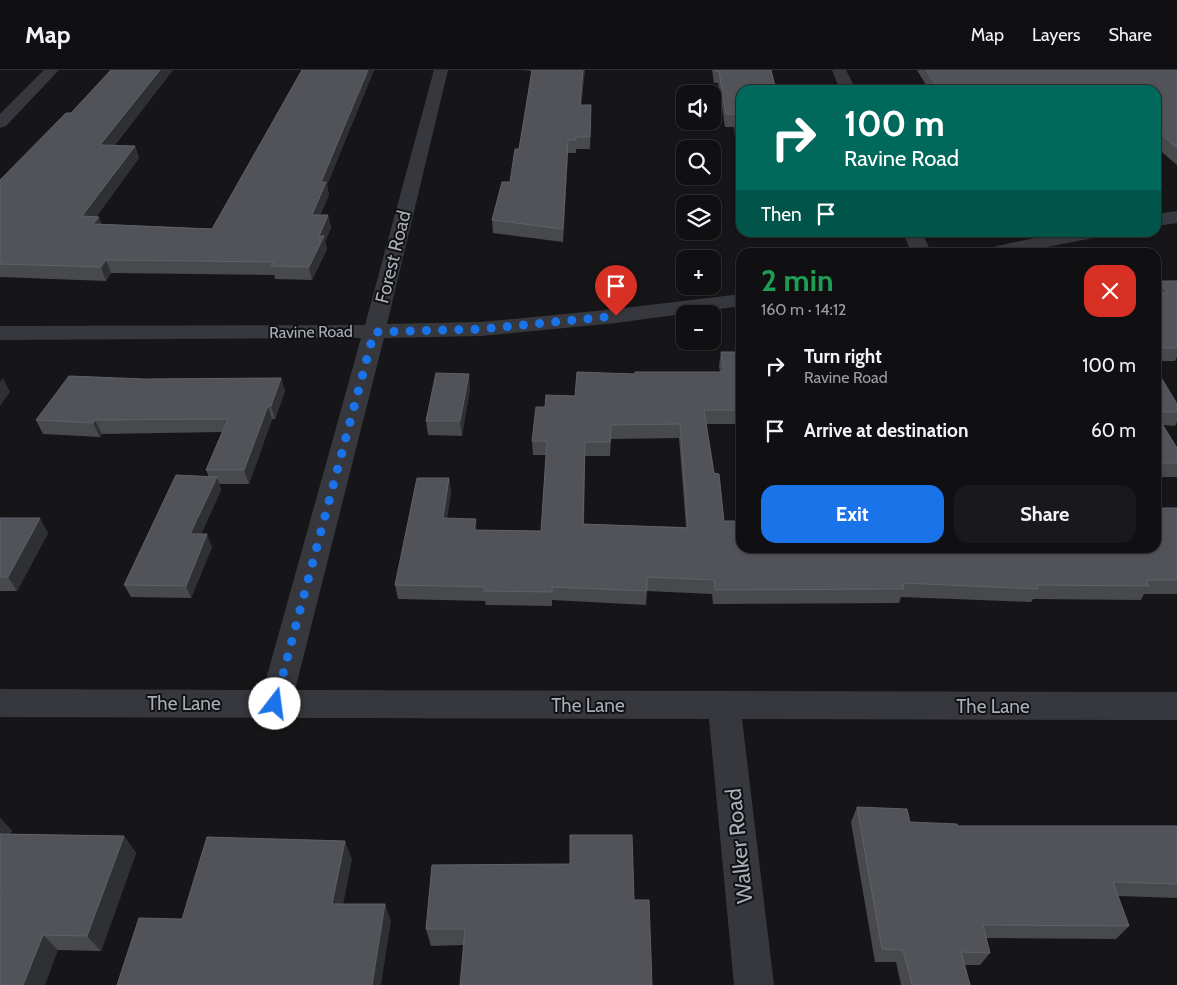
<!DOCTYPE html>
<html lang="en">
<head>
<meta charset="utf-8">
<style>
  :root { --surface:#101012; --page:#19191b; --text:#f1f3f6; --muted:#9c9d9f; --line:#303032; --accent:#1a73e8 }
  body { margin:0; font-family:Cabin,sans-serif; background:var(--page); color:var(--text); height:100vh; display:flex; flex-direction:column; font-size:19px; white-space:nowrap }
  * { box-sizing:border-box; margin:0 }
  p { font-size:16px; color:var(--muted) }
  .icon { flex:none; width:28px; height:28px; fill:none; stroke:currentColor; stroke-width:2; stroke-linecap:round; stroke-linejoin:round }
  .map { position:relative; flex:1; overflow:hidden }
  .side { position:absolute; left:736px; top:178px; width:425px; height:305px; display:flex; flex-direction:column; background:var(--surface); border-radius:15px; box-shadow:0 1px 4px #0004,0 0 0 1px var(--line) }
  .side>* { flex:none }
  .top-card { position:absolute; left:736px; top:15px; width:425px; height:152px; border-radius:15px; box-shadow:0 1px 4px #0004,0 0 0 1px var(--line); background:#00695c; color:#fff; overflow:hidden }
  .fabs { position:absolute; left:676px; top:15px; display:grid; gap:10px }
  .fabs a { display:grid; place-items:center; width:45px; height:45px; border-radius:10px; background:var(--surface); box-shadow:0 1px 4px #0004,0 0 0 1px var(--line); font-size:25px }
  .pin { position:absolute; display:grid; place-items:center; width:42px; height:42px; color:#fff; margin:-51px -21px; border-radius:50% 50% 50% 0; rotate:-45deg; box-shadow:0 0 5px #0007 }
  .pin .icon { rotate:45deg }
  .me { position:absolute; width:55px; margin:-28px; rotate:15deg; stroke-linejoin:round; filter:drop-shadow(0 0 4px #0008) }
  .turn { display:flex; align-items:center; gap:18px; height:105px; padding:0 25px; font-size:22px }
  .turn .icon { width:65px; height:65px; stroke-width:2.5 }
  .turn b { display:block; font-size:35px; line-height:42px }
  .then { display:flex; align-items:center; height:48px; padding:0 25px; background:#0003; gap:10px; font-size:19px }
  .round { display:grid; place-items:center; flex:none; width:52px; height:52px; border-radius:15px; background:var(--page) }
  .headline { display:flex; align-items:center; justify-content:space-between; height:85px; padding:0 25px }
  h1 { font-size:30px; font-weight:700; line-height:38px; color:#1e9e55 }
  .button { display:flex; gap:10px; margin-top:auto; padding:10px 25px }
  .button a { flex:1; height:58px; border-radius:15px; background:var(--accent); color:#fff; font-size:20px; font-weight:700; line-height:58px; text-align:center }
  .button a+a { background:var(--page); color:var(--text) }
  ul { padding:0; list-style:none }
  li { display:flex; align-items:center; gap:15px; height:65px; padding:0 25px }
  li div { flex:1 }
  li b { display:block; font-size:19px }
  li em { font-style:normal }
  header { display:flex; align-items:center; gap:30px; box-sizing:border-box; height:70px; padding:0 25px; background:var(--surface); border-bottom:1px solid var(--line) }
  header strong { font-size:24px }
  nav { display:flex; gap:28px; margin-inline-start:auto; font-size:18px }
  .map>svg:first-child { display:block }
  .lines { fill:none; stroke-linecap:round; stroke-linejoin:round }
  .minor { fill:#37383d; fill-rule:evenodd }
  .wall { fill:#47494d; fill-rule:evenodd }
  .shaded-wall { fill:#2f3033 }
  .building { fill:#525359; stroke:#5f6168; fill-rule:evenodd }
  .route { stroke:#1a73e8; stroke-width:9; stroke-dasharray:0 16.2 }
  .labels { text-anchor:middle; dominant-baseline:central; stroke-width:4; stroke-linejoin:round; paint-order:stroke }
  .far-street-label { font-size:16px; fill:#a8adb8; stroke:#111113 }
  .street-label { font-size:19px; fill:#a8adb8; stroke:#111113 }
  .near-street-label { font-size:22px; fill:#a8adb8; stroke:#111113 }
</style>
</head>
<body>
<header>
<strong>Map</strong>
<nav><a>Map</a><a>Layers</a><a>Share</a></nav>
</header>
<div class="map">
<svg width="1177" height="915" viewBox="0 0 1177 915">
  <rect width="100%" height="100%" fill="#161618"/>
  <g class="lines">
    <path class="minor" d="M44,0H59L6,56L0,58V44Z
      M434,0H448L387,254L481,252L616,239L741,224V236L616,253L481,266L384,268L295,620L1177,622V650L742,649L774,915H734L709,649L0,647V619L263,620L361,268L0,270V256L365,255Z
      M832,0H846L856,20H840Z
      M1177,141V153L1156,156V144Z
      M903,162H922L931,182H911Z
      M1062,162H1102L1100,166L1093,168L1022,182H985L988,178Z"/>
  </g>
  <path class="wall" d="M111,0H173L114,76H135L139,88L96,147L102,154L212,159L302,0H374L327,115L329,125L320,145H328L331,158L325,171L327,179L312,210L275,209L274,205L111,203L106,211L0,207V110L71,43Z
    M522,0H585L581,35H591L590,79H576V83H568L563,172L493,163L492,150L510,112L519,79L532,1Z
    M712,0H771L741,20V77H736L734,57H725L718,13H714Z
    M917,0H1177V95L1156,77V20H929Z
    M1159,211H1177V287L1175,291H1156V216Z
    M721,282H741V354H706L714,403L724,451L741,478H1156L1177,438V524H1144L1141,530L1033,529L1031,532L901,527L899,533L713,534L712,524L647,521L646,535L552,530V536L486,535L485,531L398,529L395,515L449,408L451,422L447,448L477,460L541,461L546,385H533L532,371L545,337L575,326L720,302L719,296ZM679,368L686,457L584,454L585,386H610L611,369Z
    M1156,299L1177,334V352L1175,356L1163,355L1177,378V407H1156Z
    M281,308L285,321L275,349H272L249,414H219L221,420L201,464L212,477L191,528L131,527L124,515L209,407L206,400L222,362L102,364L100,367L43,364L36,350L145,309Z
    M470,318L462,366L428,365L426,351Z
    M0,448L48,463L17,521H0Z
    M857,737L910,752L958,756H1177V828L1118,826L1129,856L1116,869L986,868L990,883L980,895H965L970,915H901L896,892H875L851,752Z
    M0,748L12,761L10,764L124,766L136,783L101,881L58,880L0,915Z
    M632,765L463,875L431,876L426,859Z"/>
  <path class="shaded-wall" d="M160,0H173L104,88L100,75Z
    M368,0H374L327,115L329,125L315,158L312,145L321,112Z
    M583,0H585L580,47V35Z
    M568,70V83L563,172V159Z
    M135,76L139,88L87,159L82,146Z
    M328,145L331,158L325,171L327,179L312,210L309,197L319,166Z
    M99,147L104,160L93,154Z
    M106,190L111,203L106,211L101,197Z
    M469,304L470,318L462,366L460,351Z
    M3,308L10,322L0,336V312Z
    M281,308L285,321L275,349L271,336Z
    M268,336L272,349L249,414L244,400Z
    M95,350L102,364L100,367L93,353Z
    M217,407L221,420L195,477L190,464Z
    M449,408L451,422L445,462L443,448Z
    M40,448L48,463L17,521L8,507Z
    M476,449L477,463L474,460Z
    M207,464L212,477L191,528L186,516Z
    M0,748L12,761L3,780L0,777Z
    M124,766L136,783L101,881L87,866Z
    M345,771L352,789L340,851L332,834Z
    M385,834L391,851L381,915H372Z
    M43,865L58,880L45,915H23Z"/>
  <path class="building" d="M111,0H160L100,75L135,76L82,146L99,147L93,154L212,159L302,0H368L321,112H326L312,145H328L319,166H324L309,197L271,196L274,192L106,190L101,197L0,194V110L66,43H71Z
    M532,0H583L580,35H591L590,67H576V70H568L563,159L492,150L502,112H510L515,79H519Z
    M714,0H771L776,20H741V65L738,64L735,44H726L719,1H715Z
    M926,0H1177V78L1156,60V20H939Z
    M1159,211H1177V278H1156V223H1168Z
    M721,282H741V340H704L714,403L719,404L724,451H741V478H1156V438H1177V510H1146L1149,516L1037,515L1038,519L903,513L904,519L715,520L714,510L647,507V521L552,517V522L484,521V517L395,515L417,408H449L443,448L476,449L474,460L541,461L547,371H532L536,337H545L546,325L575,326L577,302L635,304V302H724ZM680,354L688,458L583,454L585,372H610L611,355Z
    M1156,299L1177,334V342H1156Z
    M436,303L469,304L460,351H426Z
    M69,306L145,309L281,308L271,336H268L244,400H206L228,349L95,350L93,353L36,350Z
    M1156,344L1177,378V393H1156Z
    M176,405L217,407L190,464H207L186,516L124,515Z
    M0,448H40L8,507H0Z
    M857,737L907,739L910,752L957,754L958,756H1177V814L1113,812L1129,856L983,855L990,883L961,882L970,915H912L903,880L882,879Z
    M0,764L124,766L87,866L43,865L23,915H0V827L2,822H0Z
    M570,765H632L634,830H649L652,915H460L465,859H426L432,795L570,794Z
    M207,767L345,771L332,834H385L372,915H117L139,848L182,849Z"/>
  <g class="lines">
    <path class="route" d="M275,634L374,262L482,259L616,246"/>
  </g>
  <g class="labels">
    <g class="far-street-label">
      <text transform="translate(311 262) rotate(-1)">Ravine Road</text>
    </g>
    <g class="street-label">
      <text transform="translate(393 187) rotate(-76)">Forest Road</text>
      <text x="184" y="633">The Lane</text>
      <text x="588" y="635">The Lane</text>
      <text x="993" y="636">The Lane</text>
    </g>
    <g class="near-street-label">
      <text transform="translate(739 776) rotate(-96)">Walker Road</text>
    </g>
  </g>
</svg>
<div class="fabs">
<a><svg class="icon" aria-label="sound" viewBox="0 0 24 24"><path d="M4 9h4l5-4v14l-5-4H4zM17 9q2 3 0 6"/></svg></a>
<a><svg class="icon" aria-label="search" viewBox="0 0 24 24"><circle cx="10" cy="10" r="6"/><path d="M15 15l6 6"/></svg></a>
<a><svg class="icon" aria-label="layers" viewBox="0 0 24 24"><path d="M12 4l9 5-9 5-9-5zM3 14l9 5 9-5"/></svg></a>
<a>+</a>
<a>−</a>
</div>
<div class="pin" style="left:616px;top:246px;background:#d93025"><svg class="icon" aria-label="arrive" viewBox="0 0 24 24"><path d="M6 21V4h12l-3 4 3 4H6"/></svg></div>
<svg class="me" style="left:275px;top:634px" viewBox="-20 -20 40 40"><circle r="19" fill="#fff"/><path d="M0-13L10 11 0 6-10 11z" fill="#1a73e8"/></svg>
<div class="top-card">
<div class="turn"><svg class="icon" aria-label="right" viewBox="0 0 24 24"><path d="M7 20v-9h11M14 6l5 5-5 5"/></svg><div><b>100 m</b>Ravine Road</div></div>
<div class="then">Then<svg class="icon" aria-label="arrive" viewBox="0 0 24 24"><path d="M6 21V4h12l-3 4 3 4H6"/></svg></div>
</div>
<section class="side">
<div class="headline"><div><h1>2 min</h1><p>160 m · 14:12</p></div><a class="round" style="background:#d93025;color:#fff"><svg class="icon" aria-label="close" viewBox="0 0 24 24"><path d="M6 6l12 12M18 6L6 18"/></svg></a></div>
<ul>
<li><svg class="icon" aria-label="right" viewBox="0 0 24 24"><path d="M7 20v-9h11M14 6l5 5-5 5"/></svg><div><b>Turn right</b><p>Ravine Road</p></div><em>100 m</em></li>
<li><svg class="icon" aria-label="arrive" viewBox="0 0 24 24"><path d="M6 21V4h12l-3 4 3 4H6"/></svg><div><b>Arrive at destination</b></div><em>60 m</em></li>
</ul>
<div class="button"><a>Exit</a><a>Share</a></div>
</section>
</div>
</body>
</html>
